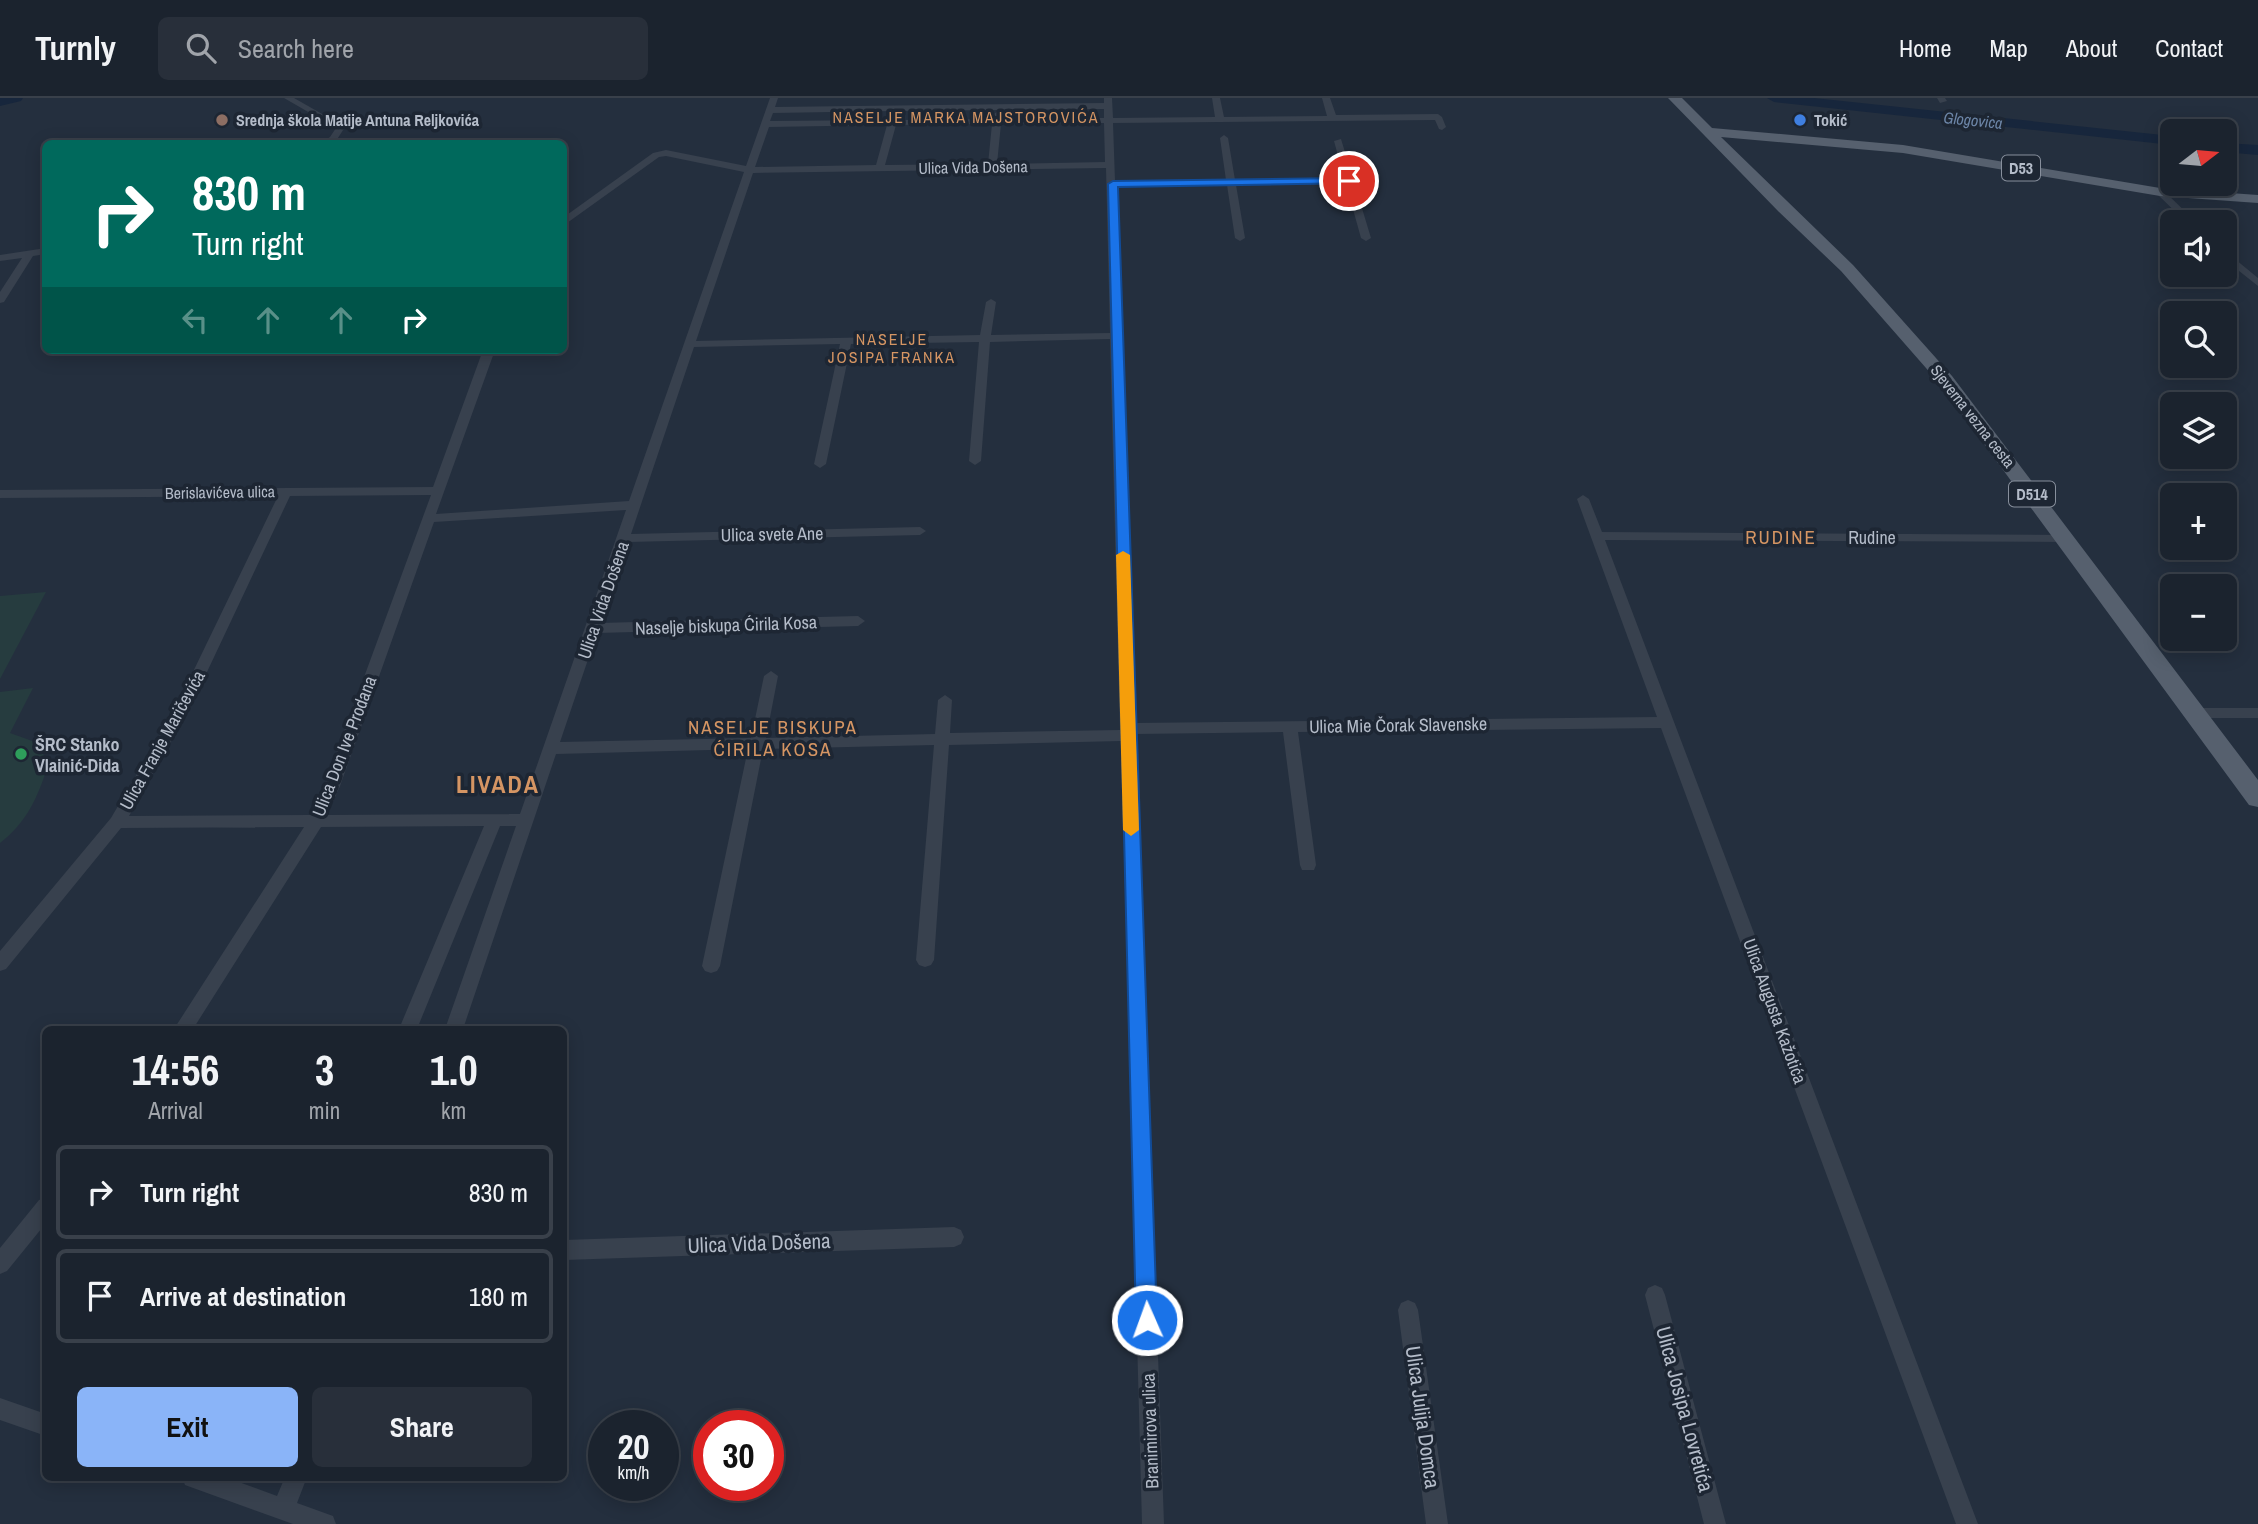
<!DOCTYPE html>
<html lang="en">
<head>
<meta charset="utf-8">
<style>
  :root { --surface:#1b232e; --page:#282f3a; --text:#f1f3f6; --muted:#a0a4aa; --line:#39404a; --accent:#8ab4f8 }
  body { margin:0; font-family:"Archivo Narrow",sans-serif; background:var(--page); color:var(--text); height:100vh; display:flex; flex-direction:column; font-size:26px; white-space:nowrap }
  * { box-sizing:border-box; margin:0 }
  p { font-size:23px; color:var(--muted) }
  .icon { flex:none; width:38px; height:38px; fill:none; stroke:currentColor; stroke-width:2; stroke-linecap:round; stroke-linejoin:round }
  .map { position:relative; flex:1; overflow:hidden }
  .sheet { position:absolute; left:42px; top:928px; width:525px; height:455px; display:flex; flex-direction:column; background:var(--surface); border-radius:10px; box-shadow:0 4px 18px #0003,0 0 0 2px var(--line) }
  .sheet>* { flex:none }
  .banner { position:absolute; left:42px; top:42px; width:525px; height:214px; border-radius:10px; box-shadow:0 4px 18px #0003,0 0 0 2px var(--line); background:#00695c; color:#fff; overflow:hidden }
  .needle { width:46px; rotate:74deg }
  .tools { position:absolute; left:2160px; top:21px; display:grid; gap:14px }
  .tools a { display:grid; place-items:center; width:77px; height:77px; border-radius:10px; background:var(--surface); box-shadow:0 4px 18px #0003,0 0 0 2px var(--line); font-size:35px }
  .speed { position:absolute; left:588px; top:1312px; display:flex; gap:14px; font-size:35px; font-weight:700; text-align:center }
  .speed>* { display:grid; place-content:center; width:91px; height:91px; border-radius:50%; background:var(--surface); box-shadow:0 4px 18px #0003,0 0 0 2px var(--line); line-height:1 }
  .speed small { font-size:18px; font-weight:400 }
  .speed .limit { border:10px solid #d22; background:#fff; color:#111 }
  .pin { position:absolute; display:grid; place-items:center; width:60px; height:60px; color:#fff; margin:-30px; border:4px solid #fff; border-radius:50%; box-shadow:0 2px 7px #0007 }
  .me { position:absolute; width:77px; margin:-38px; rotate:358deg; stroke-linejoin:round; filter:drop-shadow(0 0 5px #0008) }
  .turn { display:flex; align-items:center; gap:24px; height:147px; padding:0 35px; font-size:32px }
  .turn .icon { width:91px; height:91px; stroke-width:2.5 }
  .turn b { display:block; font-size:49px; line-height:60px }
  .lanes { display:flex; align-items:center; height:66px; padding:0 35px; background:#0003; justify-content:center; gap:35px; direction:ltr }
  .lanes .off { opacity:.35 }
  .eta { display:flex; justify-content:space-evenly; align-items:center; height:119px; text-align:center }
  .eta b { font-size:42px; font-weight:700; line-height:49px }
  .cta { display:flex; gap:14px; margin-top:auto; padding:14px 35px }
  .cta a { flex:1; height:80px; border-radius:10px; background:var(--accent); color:#111; font-size:28px; font-weight:700; line-height:80px; text-align:center }
  .cta a+a { background:var(--page); color:var(--text) }
  ul { padding:0; list-style:none }
  li { display:flex; align-items:center; gap:21px; height:94px; margin:0 14px 10px; padding:0 21px; border:4px solid var(--line); border-radius:10px }
  li div { flex:1 }
  li b { display:block; font-size:26px }
  li em { font-style:normal }
  header { display:flex; align-items:center; gap:42px; box-sizing:border-box; height:98px; padding:0 35px; background:var(--surface); border-bottom:2px solid var(--line) }
  header strong { font-size:33px }
  nav { display:flex; gap:38px; margin-inline-start:auto; font-size:24px }
  .search { width:490px; height:63px; background:var(--page); display:flex; align-items:center; gap:18px; box-sizing:border-box; padding:0 24px; border-radius:10px; color:var(--muted); font-size:26px }
  .map>svg:first-child { display:block }
  .green { fill:#263c3f }
  .lines { fill:none; stroke-linecap:round; stroke-linejoin:round }
  .river { fill:#17263c; fill-rule:evenodd }
  .street { fill:#38414e; fill-rule:evenodd }
  .primary { fill:#56606e; fill-rule:evenodd }
  .route { fill:#1a73e8; stroke:#114b97; stroke-width:2 }
  .slow { fill:#f59e0b }
  .education-dot { fill:#8d6e63; stroke:#1d2633; stroke-width:2.5 }
  .shop-dot { fill:#3f7fe0; stroke:#1d2633; stroke-width:2.5 }
  .leisure-dot { fill:#2e9e5b; stroke:#1d2633; stroke-width:2.5 }
  .labels { text-anchor:middle; dominant-baseline:central; stroke-width:7; stroke-linejoin:round; paint-order:stroke }
  .far-neighbourhood-label { font-size:16px; letter-spacing:2px; fill:#d59563; stroke:#1d2633 }
  .far-poi-label { font-size:16px; font-weight:bold; fill:#b4bcc9; stroke:#1d2633; text-anchor:start }
  .far-water-label { font-size:16px; font-style:italic; fill:#6d86a8; stroke:#1d2633 }
  .far-street-label { font-size:16px; fill:#b4bcc9; stroke:#1d2633 }
  .shield { fill:#1d2633; stroke:#878f9c; stroke-width:2 }
  .shield-label { font-size:16px; font-weight:bold; fill:#b4bcc9 }
  .street-label { font-size:18px; fill:#b4bcc9; stroke:#1d2633 }
  .poi-label { font-size:18px; font-weight:bold; fill:#b4bcc9; stroke:#1d2633; text-anchor:start }
  .neighbourhood-label { font-size:19px; letter-spacing:2px; fill:#d59563; stroke:#1d2633 }
  .near-street-label { font-size:21px; fill:#b4bcc9; stroke:#1d2633 }
  .district-label { font-size:24px; font-weight:bold; letter-spacing:2px; fill:#d59563; stroke:#1d2633 }
</style>
</head>
<body>
<header>
<strong>Turnly</strong>
<div class="search"><svg class="icon" aria-label="search" viewBox="0 0 24 24"><circle cx="10" cy="10" r="6"/><path d="M15 15l6 6"/></svg>Search here</div>
<nav><a>Home</a><a>Map</a><a>About</a><a>Contact</a></nav>
</header>
<div class="map">
<svg width="2258" height="1426" viewBox="0 0 2258 1426">
  <rect width="100%" height="100%" fill="#242f3e"/>
  <path class="green" d="M46,494L0,581V498Z
    M33,590L10,635L38,645L48,667C38,699 27,724 0,745V594Z"/>
  <g class="lines">
    <path class="river" d="M0,0H23L21,3L0,8Z
      M1767,0H1814L2172,38V47L1774,4Z
      M2224,45L2258,47V57L2224,54Z"/>
    <path class="street" d="M284,0H294L345,29L336,43L319,46L330,39L336,30Z
      M770,0H778L775,9L1104,5V0H1112L1113,20L1215,19L1212,0H1220L1224,19L1327,18L1322,0H1330L1336,17L1438,16L1442,19L1446,29L1442,32L1439,31L1435,22L1113,25L1115,83L1226,82L1220,40L1224,37L1228,40L1235,82L1344,80L1334,43L1341,41L1371,140L1366,143L1361,140L1346,86L1236,87L1245,140L1240,143L1235,140L1227,87L1116,89L1135,625L1657,619L1577,401L1583,397L1589,401L1602,434L2069,437L2070,440L2064,444L1605,442L1978,1426H1956L1661,630L1298,634L1316,767L1314,772H1302L1300,767L1283,634L1136,636L1164,1426H1142L1121,643L949,647L934,862L931,867L925,869L919,867L916,862L934,647L763,651L720,868L717,873L711,875L705,873L702,868L748,651L556,656L463,931H445L516,728H500L417,931H399L484,728L321,729L193,931H174L304,729L121,730L6,871L0,873V853L111,720L176,609L278,398L0,400V392L433,389L483,252H495L436,416L629,403L744,74L666,58L659,59L567,125L564,126V119L653,55L666,52L746,68ZM1104,11V20L1002,21V16L998,13L994,16L993,21L897,22L898,13ZM892,13L889,22L770,23L773,15ZM1104,25L1105,64L997,66L1001,26ZM992,26L988,66L885,67L896,27ZM887,27L876,67L755,69L769,29ZM1106,70L1110,235L991,237L996,204L991,201L986,204L980,237L696,243L753,75ZM1110,241L1120,632L950,635L952,602L945,597L938,602L935,636L766,640L778,578L771,573L764,578L751,640L560,644L597,535L858,528L865,523L858,518L600,525L628,444L920,437L926,433L920,429L631,436L694,249L840,246L814,366L820,370L826,366L851,246L979,244L969,363L975,367L981,363L990,244ZM431,397L324,688L311,717L129,718L190,610L290,398ZM626,412L520,716L327,717L340,688L434,424Z
      M1937,0H1945L1947,3L1940,5Z
      M2157,92H2163L2196,124H2186L2157,96Z
      M46,150V156L33,158L4,204L0,205V194L22,160L0,163V157Z
      M2224,152L2258,180V188L2224,161Z
      M2194,610H2258V620H2194L2187,615Z
      M46,1100V1125L7,1173L0,1176V1150L39,1102Z
      M954,1129L961,1132L964,1139L961,1146L954,1149L564,1162V1142Z
      M1655,1187L1662,1190L1665,1197L1726,1426H1704L1645,1197L1648,1190Z
      M1408,1202L1415,1205L1418,1212L1448,1426H1426L1398,1212L1401,1205Z
      M0,1300L46,1316V1338L0,1322Z
      M182,1379H225L277,1398L285,1379H307L297,1405L333,1418L336,1426H293L185,1387Z"/>
    <path class="primary" d="M1668,0H1682L1712,30L1903,47L2160,90L2258,97V105L2160,98L1903,55L1721,39L1853,167L1952,278L2258,682V709L2249,707L1940,286L1841,173L1778,113Z"/>
  </g>
  <path class="route" d="M1349,80L1354,83L1353,85L1118,89L1157,1222L1154,1230L1147,1233L1139,1230L1136,1222L1108,86L1113,83Z"/>
  <path class="slow" d="M1123,453L1130,457L1139,732L1131,738L1123,732L1116,457Z"/>
  <circle class="education-dot" cx="222" cy="22" r="7"/>
  <circle class="shop-dot" cx="1800" cy="22" r="7"/>
  <circle class="leisure-dot" cx="21" cy="656" r="7"/>
  <g class="labels">
    <g class="far-neighbourhood-label">
      <text x="966" y="19">NASELJE MARKA MAJSTOROVIĆA</text>
      <text x="892" y="241">NASELJE<tspan x="892" dy="18">JOSIPA FRANKA</tspan></text>
    </g>
    <g class="far-poi-label">
      <text x="236" y="22">Srednja škola Matije Antuna Reljkovića</text>
      <text x="1814" y="22">Tokić</text>
    </g>
    <g class="far-water-label">
      <text transform="translate(1973 22) rotate(6)">Glogovica</text>
    </g>
    <g class="far-street-label">
      <text transform="translate(973 69) rotate(-1)">Ulica Vida Došena</text>
      <text transform="translate(1973 318) rotate(52)">Sjeverna vezna cesta</text>
      <text transform="translate(220 394) rotate(-1)">Berislavićeva ulica</text>
    </g>
    <g class="shield">
      <rect x="2002" y="57.5" width="38" height="25" rx="5"/>
      <rect x="2009" y="383.5" width="46" height="25" rx="5"/>
    </g>
    <g class="shield-label">
      <text x="2021" y="70">D53</text>
      <text x="2032" y="396">D514</text>
    </g>
    <g class="street-label">
      <text transform="translate(772 436) rotate(-1)">Ulica svete Ane</text>
      <text x="1872" y="439">Rudine</text>
      <text transform="translate(603 502) rotate(-71)">Ulica Vida Došena</text>
      <text transform="translate(726 527) rotate(-2)">Naselje biskupa Ćirila Kosa</text>
      <text transform="translate(1398 627) rotate(-1)">Ulica Mie Čorak Slavenske</text>
      <text transform="translate(162 642) rotate(-61)">Ulica Franje Maričevića</text>
      <text transform="translate(344 648) rotate(-69)">Ulica Don Ive Prodana</text>
      <text transform="translate(1775 913) rotate(70)">Ulica Augusta Kažotića</text>
      <text transform="translate(1150 1333) rotate(-92)">Branimirova ulica</text>
    </g>
    <g class="poi-label">
      <text x="35" y="646">ŠRC Stanko<tspan x="35" dy="21">Vlainić-Dida</tspan></text>
    </g>
    <g class="neighbourhood-label">
      <text x="1781" y="439">RUDINE</text>
      <text x="773" y="629">NASELJE BISKUPA<tspan x="773" dy="22">ĆIRILA KOSA</tspan></text>
    </g>
    <g class="near-street-label">
      <text transform="translate(759 1145) rotate(-2)">Ulica Vida Došena</text>
      <text transform="translate(1685 1311) rotate(75)">Ulica Josipa Lovretića</text>
      <text transform="translate(1423 1319) rotate(82)">Ulica Julija Domca</text>
    </g>
    <g class="district-label">
      <text x="498" y="686">LIVADA</text>
    </g>
  </g>
</svg>
<div class="tools">
<a><svg class="needle" viewBox="-14 -14 28 28"><path d="M0-13l5 13h-10z" fill="#e53935"/><path d="M0 13l5-13h-10z" fill="#a0a4aa"/></svg></a>
<a><svg class="icon" aria-label="sound" viewBox="0 0 24 24"><path d="M4 9h4l5-4v14l-5-4H4zM17 9q2 3 0 6"/></svg></a>
<a><svg class="icon" aria-label="search" viewBox="0 0 24 24"><circle cx="10" cy="10" r="6"/><path d="M15 15l6 6"/></svg></a>
<a><svg class="icon" aria-label="layers" viewBox="0 0 24 24"><path d="M12 4l9 5-9 5-9-5zM3 14l9 5 9-5"/></svg></a>
<a>+</a>
<a>−</a>
</div>
<div class="speed"><div>20<small>km/h</small></div><div class="limit">30</div></div>
<div class="pin" style="left:1349px;top:83px;background:#d93025"><svg class="icon" aria-label="arrive" viewBox="0 0 24 24"><path d="M6 21V4h12l-3 4 3 4H6"/></svg></div>
<svg class="me" style="left:1147px;top:1222px" viewBox="-20 -20 40 40"><circle r="17" fill="#1a73e8" stroke="#fff" stroke-width="3"/><path d="M0-11L8 9 0 5-8 9z" fill="#fff"/></svg>
<div class="banner">
<div class="turn"><svg class="icon" aria-label="right" viewBox="0 0 24 24"><path d="M7 20v-9h11M14 6l5 5-5 5"/></svg><div><b>830 m</b>Turn right</div></div>
<div class="lanes"><svg class="icon off" aria-label="left" viewBox="0 0 24 24"><path d="M17 20v-9H6M10 6l-5 5 5 5"/></svg><svg class="icon off" aria-label="ahead" viewBox="0 0 24 24"><path d="M12 20V5M6 11l6-6 6 6"/></svg><svg class="icon off" aria-label="ahead" viewBox="0 0 24 24"><path d="M12 20V5M6 11l6-6 6 6"/></svg><svg class="icon" aria-label="right" viewBox="0 0 24 24"><path d="M7 20v-9h11M14 6l5 5-5 5"/></svg></div>
</div>
<section class="sheet">
<div class="eta">
<div><b>14:56</b><p>Arrival</p></div>
<div><b>3</b><p>min</p></div>
<div><b>1.0</b><p>km</p></div>
</div>
<ul>
<li><svg class="icon" aria-label="right" viewBox="0 0 24 24"><path d="M7 20v-9h11M14 6l5 5-5 5"/></svg><div><b>Turn right</b></div><em>830 m</em></li>
<li><svg class="icon" aria-label="arrive" viewBox="0 0 24 24"><path d="M6 21V4h12l-3 4 3 4H6"/></svg><div><b>Arrive at destination</b></div><em>180 m</em></li>
</ul>
<div class="cta"><a>Exit</a><a>Share</a></div>
</section>
</div>
</body>
</html>
